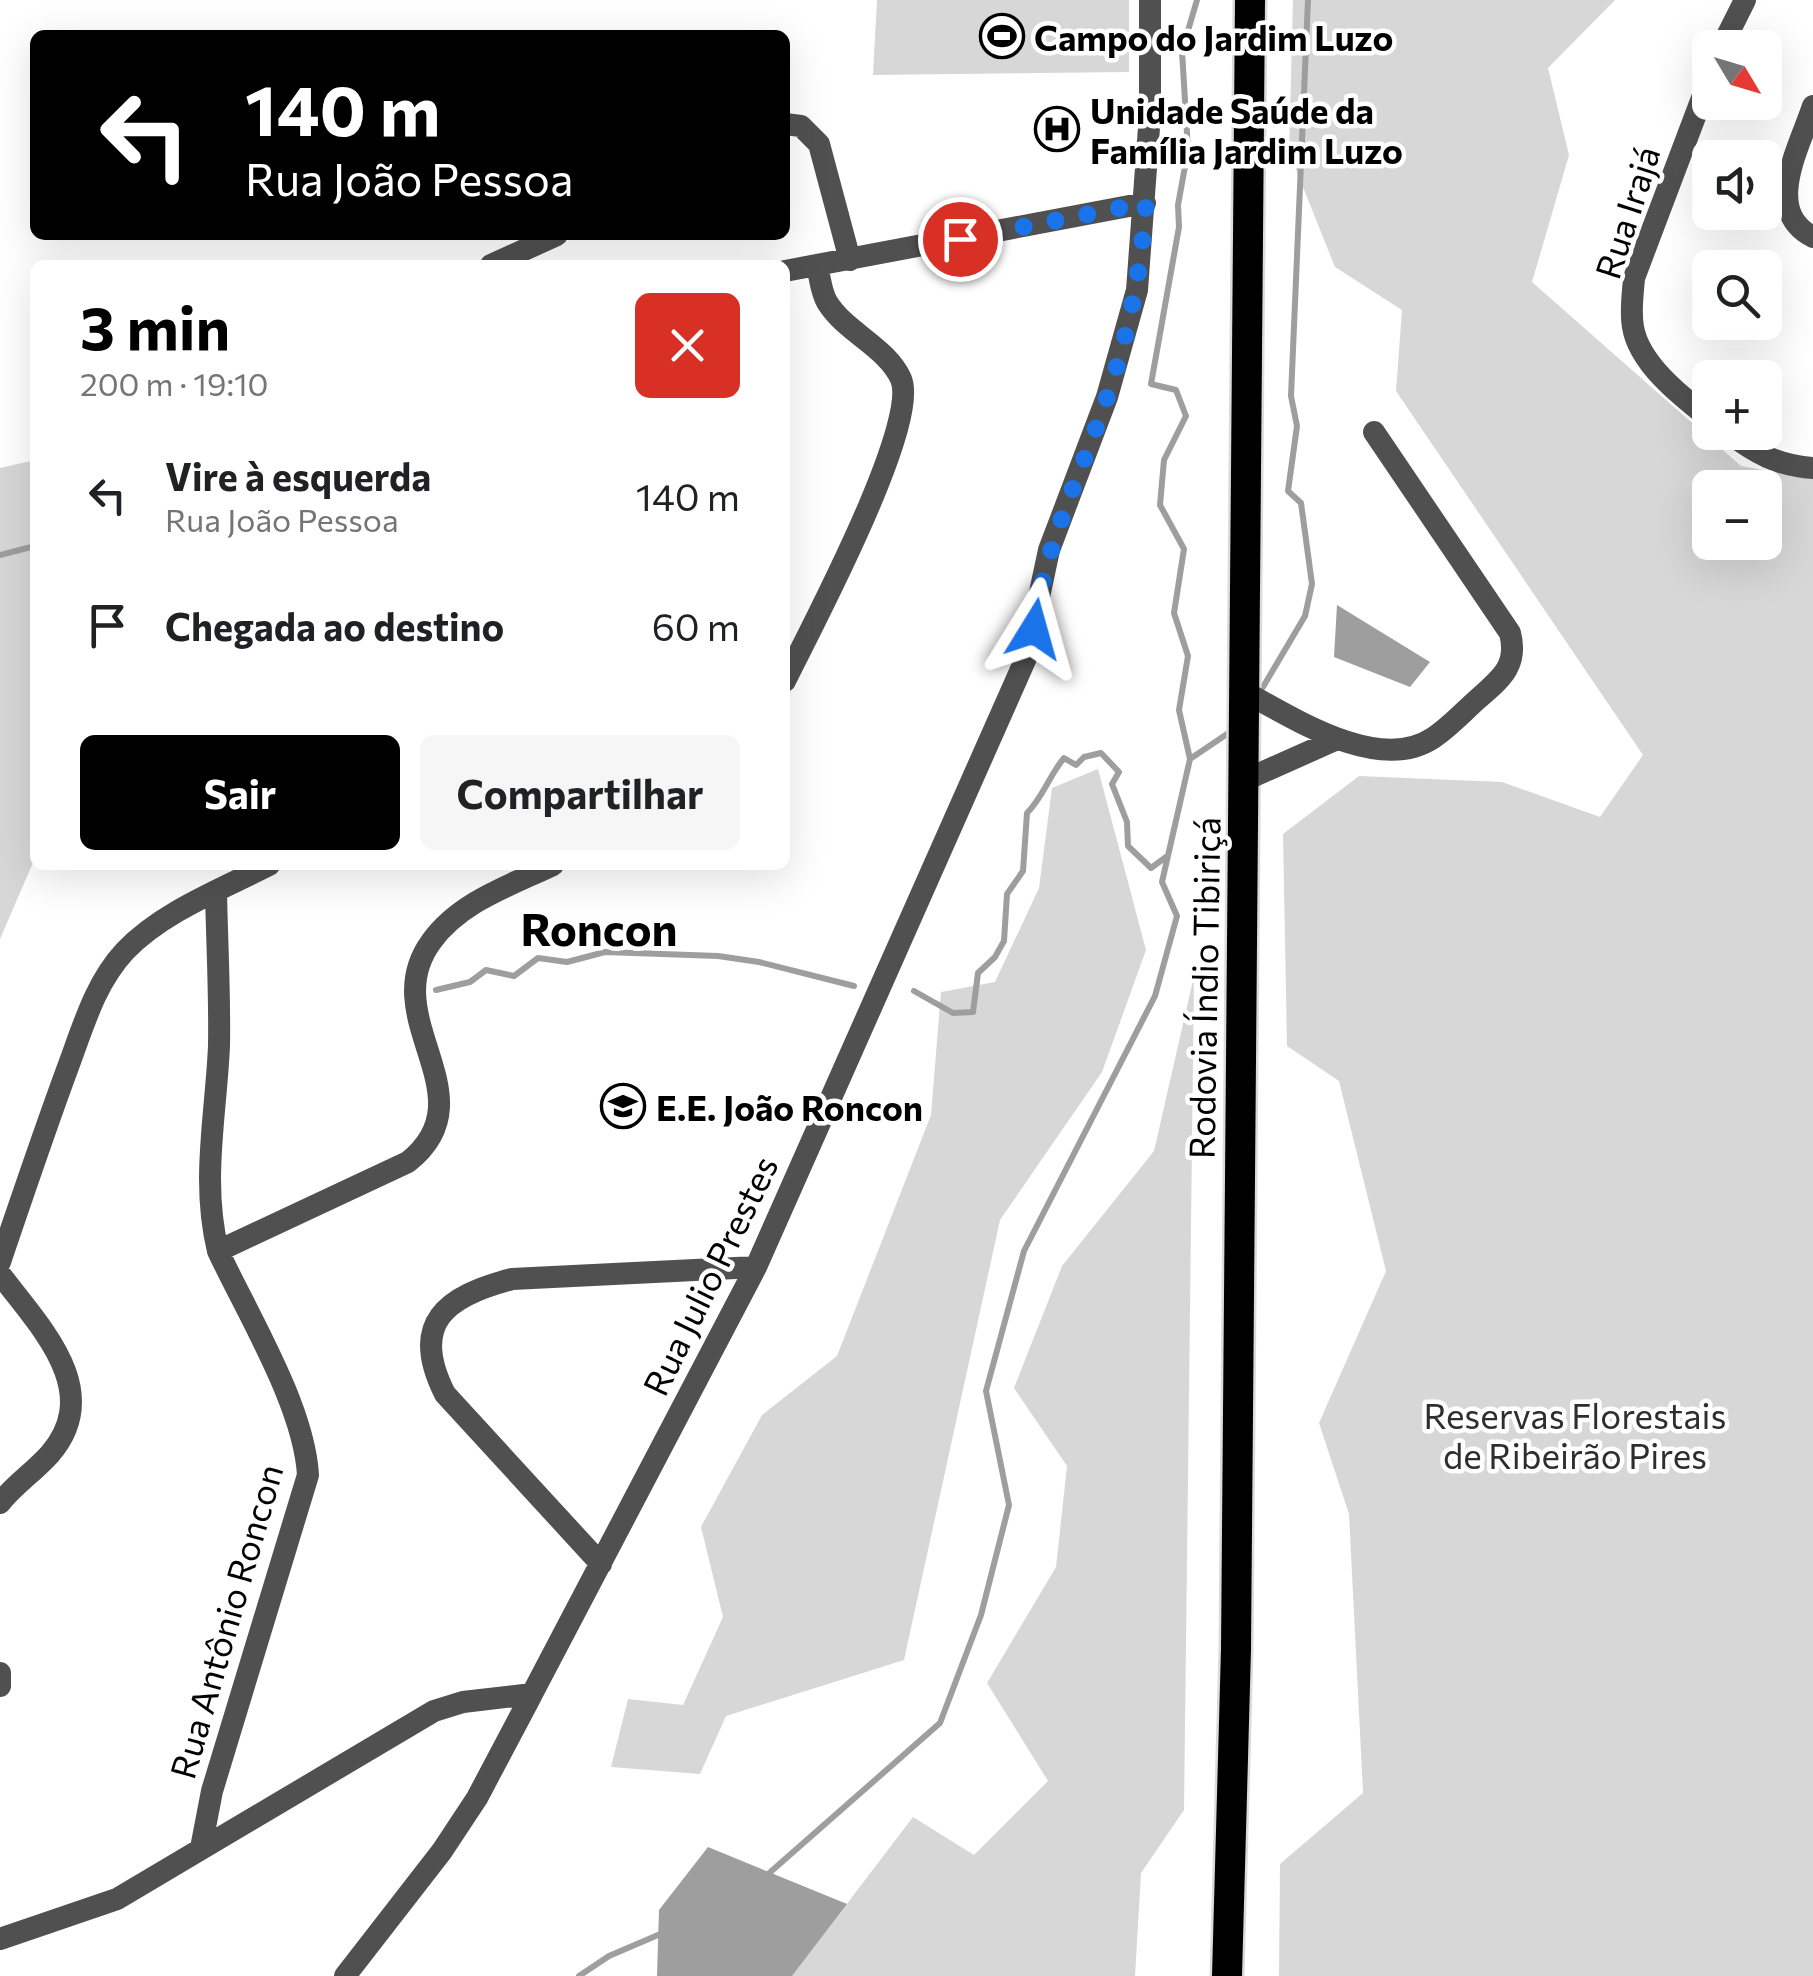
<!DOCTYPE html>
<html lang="pt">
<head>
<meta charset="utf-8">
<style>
  :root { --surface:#fff; --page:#f6f6f6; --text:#202124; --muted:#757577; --accent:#000 }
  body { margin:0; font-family:Commissioner,sans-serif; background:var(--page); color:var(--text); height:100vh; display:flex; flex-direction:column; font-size:38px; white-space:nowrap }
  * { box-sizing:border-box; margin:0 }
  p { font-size:32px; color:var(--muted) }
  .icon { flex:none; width:55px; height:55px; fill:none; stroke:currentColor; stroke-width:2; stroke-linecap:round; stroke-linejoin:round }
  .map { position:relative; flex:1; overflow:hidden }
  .drawer { position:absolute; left:30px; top:260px; width:760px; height:610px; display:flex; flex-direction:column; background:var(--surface); border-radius:15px; box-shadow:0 10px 40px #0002 }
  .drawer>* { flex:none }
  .guide { position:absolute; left:30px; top:30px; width:760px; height:210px; border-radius:15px; box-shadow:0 10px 40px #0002; background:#000; color:#fff; overflow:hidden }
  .needle { width:65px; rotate:128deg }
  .fabs { position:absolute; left:1692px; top:30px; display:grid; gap:20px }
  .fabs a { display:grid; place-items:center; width:90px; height:90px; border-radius:15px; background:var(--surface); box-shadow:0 10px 40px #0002; font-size:50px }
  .pin { position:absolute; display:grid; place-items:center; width:85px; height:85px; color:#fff; margin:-42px; border:5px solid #fff; border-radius:50%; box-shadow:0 2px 10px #0007 }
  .me { position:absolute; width:110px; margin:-55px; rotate:8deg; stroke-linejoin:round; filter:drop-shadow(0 0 8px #0008) }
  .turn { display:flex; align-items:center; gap:35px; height:210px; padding:0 50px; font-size:45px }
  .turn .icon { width:130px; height:130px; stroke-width:2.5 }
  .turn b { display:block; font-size:70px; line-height:85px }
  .round { display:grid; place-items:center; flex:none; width:105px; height:105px; border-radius:15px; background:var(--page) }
  .head { display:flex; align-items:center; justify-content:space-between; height:170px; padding:0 50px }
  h1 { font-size:60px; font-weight:700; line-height:75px; color:var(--accent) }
  .button { display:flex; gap:20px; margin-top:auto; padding:20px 50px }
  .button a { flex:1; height:115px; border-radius:15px; background:var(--accent); color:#fff; font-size:40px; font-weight:700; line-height:115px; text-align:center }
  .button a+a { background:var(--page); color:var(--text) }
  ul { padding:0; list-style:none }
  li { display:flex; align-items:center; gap:30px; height:130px; padding:0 50px }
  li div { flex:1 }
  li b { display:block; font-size:38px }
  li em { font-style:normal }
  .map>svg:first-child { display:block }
  .green { fill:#d7d7d7; fill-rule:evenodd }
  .water { fill:#9e9e9e }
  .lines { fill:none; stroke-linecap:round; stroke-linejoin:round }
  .stream { stroke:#9e9e9e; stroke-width:6 }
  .highway-casing { stroke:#dbdbdb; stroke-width:35 }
  .minor { stroke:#505050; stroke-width:22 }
  .highway { stroke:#000; stroke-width:30 }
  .route { stroke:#1a73e8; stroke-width:18; stroke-dasharray:0 32.4 }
  .labels { text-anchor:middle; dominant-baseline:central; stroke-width:9; stroke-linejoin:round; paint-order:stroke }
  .poi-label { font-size:35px; font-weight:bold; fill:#000; stroke:#fff; text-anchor:start }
  .street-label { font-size:35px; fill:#000; stroke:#fff }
  .park-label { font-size:35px; fill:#2e2e2e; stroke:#fff }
  .district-label { font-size:45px; font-weight:bold; fill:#000; stroke:#fff }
</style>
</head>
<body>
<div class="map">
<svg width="1813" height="1976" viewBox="0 0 1813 1976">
  <rect width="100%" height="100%" fill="#fff"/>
  <path class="green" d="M877,0H1129V72L873,75Z
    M1293,0H1615L1548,68L1569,155L1532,282L1741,466L1813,479V1976H1279L1280,1864L1363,1793L1349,1514L1319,1423L1386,1271L1339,1081L1287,1046L1283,834L1359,776L1502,782L1600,817L1643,755L1396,391L1402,310L1335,267L1289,152ZM1710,488H1765V542H1710Z
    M35,460V858L0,939V468Z
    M1098,769L1146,950L1102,1072L1000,1220L904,1660L726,1716L700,1774L611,1767L628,1699L683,1705L723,1617L701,1527L762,1415L837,1356L931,1115L941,992L995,982L1039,888L1052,788Z
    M1194,976L1184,1810L1141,1873L1135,1976H792L913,1817L974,1855L1048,1781L987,1683L1056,1567L1067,1466L1014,1388L1062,1266L1154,1151Z"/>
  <path class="water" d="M1337,605L1430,662L1410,687L1334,657Z
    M708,1847L847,1904L792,1976H657L659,1910Z"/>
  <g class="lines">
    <path class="stream" d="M0,555L35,546
      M1263,687L1305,616L1312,584L1301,503L1288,491L1297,426L1291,396L1308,0
      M1190,759L1230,732
      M436,990L470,982L486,970L514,976L538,958L567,962L605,952L718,956L759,962L854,986
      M914,991L953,1013L973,1012L978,973L995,957L1004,941L1007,894L1023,871L1027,813C1043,797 1049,776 1064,758L1076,765L1084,757L1101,753L1119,772L1112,784L1127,822L1128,846L1151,868L1166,857
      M767,1875L940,1723L981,1615L1009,1505L986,1391L1024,1251L1155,996L1177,916L1162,882L1190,759L1179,710L1188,656L1174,613L1184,549L1160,505L1164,460L1186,416L1176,390L1151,384L1179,227L1178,205L1188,150L1182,51L1197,0
      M579,1976L609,1956L665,1932"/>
    <defs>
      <path id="highway" d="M1227,1976L1236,1649L1250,0"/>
    </defs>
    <use href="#highway" class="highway-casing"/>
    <path class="minor" d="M1721,48L1745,0
      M1710,77L1634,278C1633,293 1630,311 1633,327C1639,364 1682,397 1710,419
      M1813,106C1800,146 1762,211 1813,237
      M785,124L801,126L819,144L850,260
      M491,265L557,235
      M785,271L1145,203
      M1728,432C1754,453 1779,466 1813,468
      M785,681C810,630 920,424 901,379C887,347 845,332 827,302C821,292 820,277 817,266
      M1245,692C1293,718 1379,774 1433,738C1450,727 1465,710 1480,697C1503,677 1518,664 1510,633L1374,432
      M1243,781L1335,740
      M218,1251L408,1162C491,1096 375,1019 431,942C459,902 511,885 553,865
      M0,1262C22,1197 44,1132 68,1067C83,1027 95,983 125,951C162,912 222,889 269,865
      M0,1274C39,1326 105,1390 50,1454C34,1472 14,1485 0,1503
      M601,1564L445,1394C409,1323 446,1296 512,1279L756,1267
      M0,1673V1686
      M201,1848L212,1791L308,1475C304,1406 248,1315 218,1251C201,1182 216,1115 219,1046C220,995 217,943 216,892
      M0,1939L117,1899L434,1711L463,1702L532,1694L756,1267L1026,658L1049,550L1107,397L1137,290L1150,114V0
      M345,1976L442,1851L477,1798L532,1694"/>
    <use href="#highway" class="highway"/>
  </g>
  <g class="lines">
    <path class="route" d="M960,239L1146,203C1141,270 1129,333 1107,397C1081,475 1044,546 1034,629"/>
  </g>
  <defs>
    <symbol id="stadium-ring" viewBox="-11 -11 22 22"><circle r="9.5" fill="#fff" stroke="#000" stroke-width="1.5"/><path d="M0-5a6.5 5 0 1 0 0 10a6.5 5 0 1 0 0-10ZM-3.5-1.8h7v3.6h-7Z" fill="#000"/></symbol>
    <symbol id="hospital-ring" viewBox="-11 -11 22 22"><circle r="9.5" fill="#fff" stroke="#000" stroke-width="1.5"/><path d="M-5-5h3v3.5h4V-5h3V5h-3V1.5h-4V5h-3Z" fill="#000"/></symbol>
    <symbol id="school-ring" viewBox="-11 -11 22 22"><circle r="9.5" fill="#fff" stroke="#000" stroke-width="1.5"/><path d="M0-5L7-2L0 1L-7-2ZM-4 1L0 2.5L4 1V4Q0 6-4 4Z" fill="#000"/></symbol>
  </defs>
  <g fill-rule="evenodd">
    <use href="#stadium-ring" x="977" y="11" width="50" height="50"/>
    <use href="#hospital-ring" x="1032" y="104" width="50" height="50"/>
    <use href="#school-ring" x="598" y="1081" width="50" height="50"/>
  </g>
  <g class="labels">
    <g class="poi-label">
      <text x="1034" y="36">Campo do Jardim Luzo</text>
      <text x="1090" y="109">Unidade Saúde da<tspan x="1090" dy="40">Família Jardim Luzo</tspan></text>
      <text x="656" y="1106">E.E. João Roncon</text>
    </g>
    <g class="street-label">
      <text transform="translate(1626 212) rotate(-72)">Rua Irajá</text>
      <text transform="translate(1203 988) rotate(-89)">Rodovia Índio Tibiriçá</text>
      <text transform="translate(709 1275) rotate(-64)">Rua Julio Prestes</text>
      <text transform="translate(225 1621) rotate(-74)">Rua Antônio Roncon</text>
    </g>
    <g class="park-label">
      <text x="1575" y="1414">Reservas Florestais<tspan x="1575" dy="40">de Ribeirão Pires</tspan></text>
    </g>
    <g class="district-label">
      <text x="599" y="927">Roncon</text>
    </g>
  </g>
</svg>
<div class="fabs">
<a><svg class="needle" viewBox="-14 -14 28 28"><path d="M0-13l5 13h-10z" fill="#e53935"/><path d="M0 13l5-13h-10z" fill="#757577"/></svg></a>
<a><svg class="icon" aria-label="sound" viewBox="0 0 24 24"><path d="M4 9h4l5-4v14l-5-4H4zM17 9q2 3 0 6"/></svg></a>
<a><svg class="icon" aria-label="search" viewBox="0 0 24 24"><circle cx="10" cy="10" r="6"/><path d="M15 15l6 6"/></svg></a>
<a>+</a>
<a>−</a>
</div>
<div class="pin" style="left:960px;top:239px;background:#d93025"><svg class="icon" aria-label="arrive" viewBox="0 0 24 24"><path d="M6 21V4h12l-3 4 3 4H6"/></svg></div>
<svg class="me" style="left:1034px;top:629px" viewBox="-20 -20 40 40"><path d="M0-17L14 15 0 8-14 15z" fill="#1a73e8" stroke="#fff" stroke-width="4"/></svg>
<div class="guide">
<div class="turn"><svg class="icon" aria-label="left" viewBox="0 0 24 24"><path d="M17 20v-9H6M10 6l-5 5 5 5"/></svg><div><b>140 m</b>Rua João Pessoa</div></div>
</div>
<section class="drawer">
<div class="head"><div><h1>3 min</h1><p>200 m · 19:10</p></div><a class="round" style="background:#d93025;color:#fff"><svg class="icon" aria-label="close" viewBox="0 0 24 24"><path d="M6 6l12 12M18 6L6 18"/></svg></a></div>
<ul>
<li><svg class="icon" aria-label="left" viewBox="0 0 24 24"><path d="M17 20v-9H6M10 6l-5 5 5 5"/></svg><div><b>Vire à esquerda</b><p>Rua João Pessoa</p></div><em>140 m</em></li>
<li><svg class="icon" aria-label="arrive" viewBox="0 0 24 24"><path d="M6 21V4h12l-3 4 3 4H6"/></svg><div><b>Chegada ao destino</b></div><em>60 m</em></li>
</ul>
<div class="button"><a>Sair</a><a>Compartilhar</a></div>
</section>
</div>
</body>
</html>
